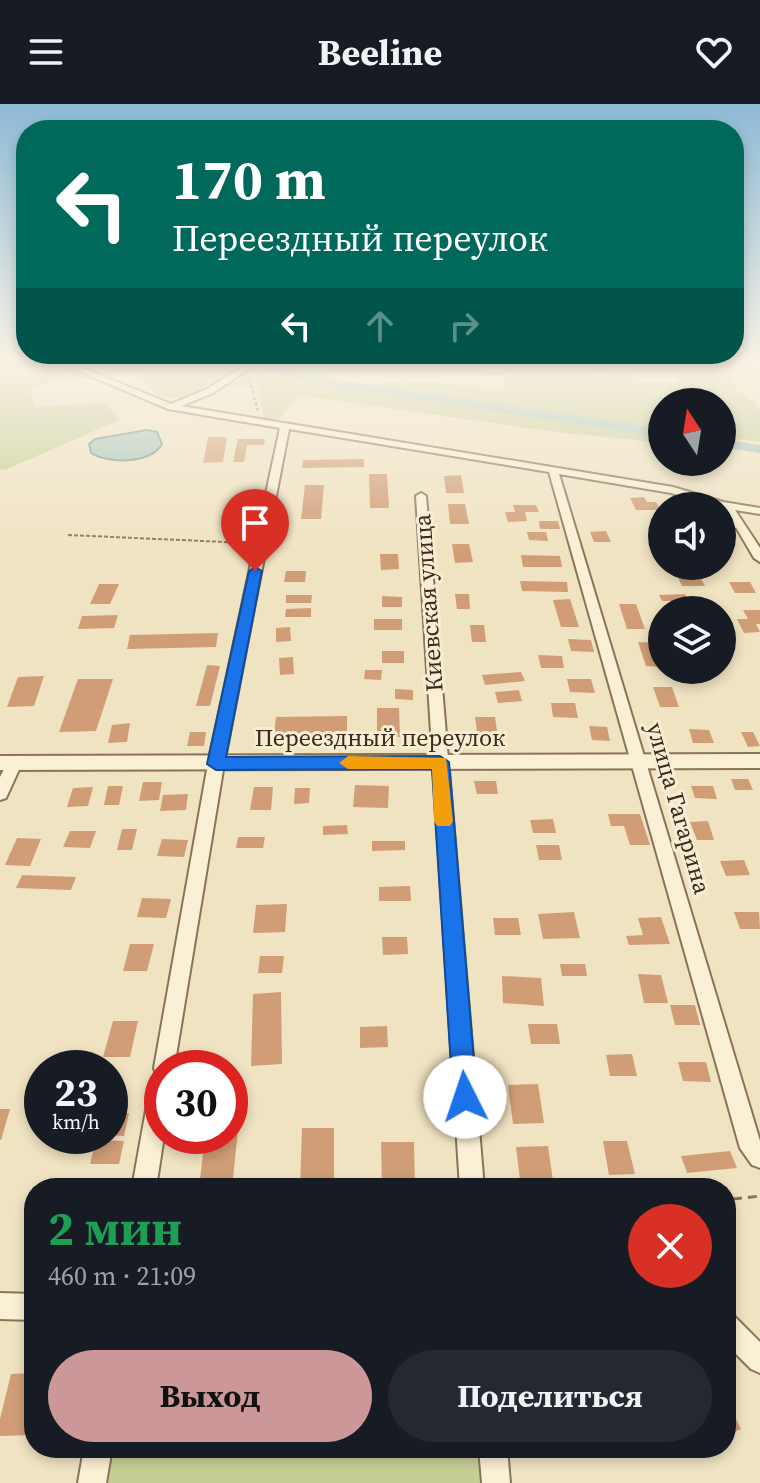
<!DOCTYPE html>
<html lang="ru">
<head>
<meta charset="utf-8">
<style>
  :root { --surface:#171b24; --page:#242831; --text:#f1f3f6; --muted:#9ea1a6; --accent:#cb9798 }
  body { margin:0; font-family:"Source Serif 4",serif; background:var(--page); color:var(--text); height:100vh; display:flex; flex-direction:column; font-size:30px; white-space:nowrap }
  * { box-sizing:border-box; margin:0 }
  p { font-size:26px; color:var(--muted) }
  .icon { flex:none; width:44px; height:44px; fill:none; stroke:currentColor; stroke-width:2; stroke-linecap:round; stroke-linejoin:round }
  .map { position:relative; flex:1; overflow:hidden }
  .side { position:absolute; left:24px; top:1074px; width:712px; height:280px; display:flex; flex-direction:column; background:var(--surface); border-radius:32px; box-shadow:0 4px 12px #0003 }
  .side>* { flex:none }
  .hud { position:absolute; left:16px; top:16px; width:728px; height:244px; border-radius:32px; box-shadow:0 4px 12px #0003; background:#00695c; color:#fff; overflow:hidden }
  .needle { width:52px; rotate:348deg }
  .buttons { position:absolute; left:648px; top:284px; display:grid; gap:16px }
  .buttons a { display:grid; place-items:center; width:88px; height:88px; border-radius:50%; background:var(--surface); box-shadow:0 4px 12px #0003; font-size:40px }
  .speed { position:absolute; left:24px; top:946px; display:flex; gap:16px; font-size:40px; font-weight:700; text-align:center }
  .speed>* { display:grid; place-content:center; width:104px; height:104px; border-radius:50%; background:var(--surface); box-shadow:0 4px 12px #0003; line-height:1 }
  .speed small { font-size:20px; font-weight:400 }
  .speed .limit { border:12px solid #d22; background:#fff; color:#111 }
  .pin { position:absolute; display:grid; place-items:center; width:68px; height:68px; color:#fff; margin:-82px -34px; border-radius:50% 50% 50% 0; rotate:-45deg; box-shadow:0 0 8px #0007 }
  .pin .icon { rotate:45deg }
  .me { position:absolute; width:88px; margin:-44px; rotate:356deg; stroke-linejoin:round; filter:drop-shadow(0 0 6px #0008) }
  .turn { display:flex; align-items:center; gap:28px; height:168px; padding:0 24px; font-size:36px }
  .turn .icon { width:104px; height:104px; stroke-width:2.5 }
  .turn b { display:block; font-size:56px; line-height:68px }
  .lanes { display:flex; align-items:center; height:76px; padding:0 24px; background:#0003; justify-content:center; gap:40px; direction:ltr }
  .lanes .off { opacity:.35 }
  .round { display:grid; place-items:center; flex:none; width:84px; height:84px; border-radius:42px; background:var(--page) }
  .summary { display:flex; align-items:center; justify-content:space-between; height:136px; padding:0 24px }
  h1 { font-size:48px; font-weight:700; line-height:60px; color:#1e9e55 }
  .action { display:flex; gap:16px; margin-top:auto; padding:16px 24px }
  .action a { flex:1; height:92px; border-radius:48px; background:var(--accent); color:#111; font-size:32px; font-weight:700; line-height:92px; text-align:center }
  .action a+a { background:var(--page); color:var(--text) }
  header { display:flex; justify-content:space-between; align-items:center; height:104px; padding:0 24px; background:var(--surface); font-size:36px; font-weight:700 }
  .map>svg:first-child { display:block }
  .green { fill:#c7ce95 }
  .water { fill:#a4c2ba; stroke:#6b9188; stroke-width:2 }
  .lines { fill:none; stroke-linecap:round; stroke-linejoin:round }
  .river { fill:#a4c2ba; fill-rule:evenodd }
  .building { fill:#d09d76 }
  .service-far1-casing { stroke:#8a7458; stroke-width:7 }
  .service-casing { stroke:#8a7458; stroke-width:9 }
  .minor-casing { stroke:#8a7458; stroke-width:4 }
  .tertiary-casing { stroke:#8a7458; stroke-width:4 }
  .path-far1 { stroke:#8a7458; stroke-width:2; stroke-dasharray:4 2; stroke-linecap:butt }
  .path { stroke:#8a7458; stroke-width:3; stroke-dasharray:9 6; stroke-linecap:butt }
  .service-far1 { stroke:#faf0d5; stroke-width:5 }
  .service { stroke:#faf0d5; stroke-width:6 }
  .minor { fill:#faf0d5; fill-rule:evenodd }
  .tertiary { fill:#faf0d5; fill-rule:evenodd }
  .route { fill:#1a73e8; stroke:#114b97; stroke-width:2 }
  .slow { fill:#f59e0b }
  .labels { text-anchor:middle; dominant-baseline:central; stroke-width:6; stroke-linejoin:round; paint-order:stroke }
  .street-label { font-size:24px; fill:#392b1d; stroke:#f7edd2 }
</style>
</head>
<body>
<header><svg class="icon" aria-label="menu" viewBox="0 0 24 24"><path d="M4 6h16M4 12h16M4 18h16"/></svg>Beeline<svg class="icon" aria-label="heart" viewBox="0 0 24 24"><path d="M12 20l-8-8c-3-5 5-10 8-4 3-6 11-1 8 4z"/></svg></header>
<div class="map">
<svg width="760" height="1379" viewBox="0 0 760 1379">
  <rect width="100%" height="100%" fill="#f0e3c2"/>
  <path class="green" d="M0,258H52L96,275L55,276L30,285L35,303L106,299L119,316L5,366L0,365Z
    M80,258H387L376,269L335,261L325,276L368,282L404,276L501,285L509,268L475,261L477,258H531L540,267L604,272L593,261L599,258H623L635,276L679,279L665,259L661,258H727L736,285L754,298L760,307V338L722,333V298H662V339L548,327L298,291L280,315H264L258,281L240,284L217,280L182,295L155,290L133,267Z
    M112,1344H480L482,1379H106Z"/>
  <path class="water" d="M147,326L157,328L162,340C151,360 108,360 91,349L89,340L95,335Z"/>
  <g class="lines">
    <path class="river" d="M250,258H261L320,273L662,325V333L319,281L251,263Z
      M722,335L760,341V349L722,343Z"/>
  </g>
  <path class="building" d="M208,333H227L223,358L203,359Z
    M238,335H265L264,341H247L244,358H233Z
    M364,355V363L302,364L303,356Z
    M369,370H387L389,404H370Z
    M461,371L464,389H446L444,372Z
    M305,381H324L321,415H301Z
    M644,393L647,398H656L661,406H636L630,394Z
    M448,400H465L469,420H450Z
    M513,401H536L539,408H525L527,417L508,418L505,408H515Z
    M539,417H558L560,425H540Z
    M606,427L611,438H594L590,428Z
    M527,428H546L548,437L529,436Z
    M452,440H469L473,458L455,459Z
    M380,450H398L399,465L381,466Z
    M521,451L560,452L562,463H523Z
    M286,467H306L305,478H284Z
    M676,469H698L705,482H682Z
    M520,477L567,478L568,488L522,487Z
    M729,478H750L756,489H735Z
    M99,480H119L110,500H90Z
    M455,490H469L470,505H457Z
    M685,490L688,497H662L659,491Z
    M286,491H312L311,499H286Z
    M382,492L402,493V503H382Z
    M570,495L579,523H561L553,496Z
    M619,500H636L645,525H627Z
    M311,504V513H285L286,505Z
    M743,506H760V520H756L760,528L744,529L737,515H748Z
    M118,511L114,524L78,525L82,512Z
    M374,515H402V526H374Z
    M470,521H484L486,538H472Z
    M290,523L291,537L276,538V524Z
    M218,529L216,543L127,545L130,531Z
    M568,535L591,536L594,548L571,547Z
    M638,538L662,539V563L646,562Z
    M382,547H404V559H382Z
    M538,551L562,552L564,564H541Z
    M293,553L294,570L280,571L279,554Z
    M207,561L220,562L210,602H196Z
    M365,566H382L381,576L364,575Z
    M521,568L525,577L485,581L482,571Z
    M44,572L34,602L7,603L18,573Z
    M78,575H113L96,627L59,628Z
    M567,575H591L595,589L570,588Z
    M653,583H672L679,603H660Z
    M395,585L413,586V596L395,595Z
    M519,586L522,597L498,599L495,588Z
    M551,599H575L578,614L553,613Z
    M377,604H399L400,633H377Z
    M347,612V628L274,630L276,613Z
    M475,613H495L499,641L479,642Z
    M130,619L127,638L108,639L112,621Z
    M589,622L607,623L610,637L592,636Z
    M689,625L709,626L714,639H693Z
    M190,628H206L204,642H187Z
    M741,628H753L760,642L748,643Z
    M731,675H748L753,686H735Z
    M474,677H496L498,690H477Z
    M143,678H162L159,696L139,697Z
    M355,681L389,682L388,704L353,703Z
    M108,682H123L119,701H104Z
    M691,682H713L717,695L695,694Z
    M93,683L88,702L67,703L73,684Z
    M254,683H273L271,706H250Z
    M295,684H310L309,699L294,700Z
    M188,690L186,706L160,707L163,691Z
    M608,710H640L650,741H630L624,722H611Z
    M553,715L556,729H533L530,716Z
    M708,717L714,736H697L690,718Z
    M347,721L348,730L323,731V722Z
    M122,725H137L132,746H117Z
    M70,727H96L90,744L63,743Z
    M238,733H265L263,744H236Z
    M17,734L41,735L30,762L5,761Z
    M162,735L188,736L184,753L157,752Z
    M372,737H405V746L372,747Z
    M536,741H559L562,756H539Z
    M744,756L750,771L726,772L720,757Z
    M22,771L76,773L71,786L16,784Z
    M410,782L411,797H379V783Z
    M142,794L171,795L166,814L137,813Z
    M287,800L285,828L253,829L256,801Z
    M574,808L580,834L543,835L538,810Z
    M734,808H759L760,825H740Z
    M661,813L670,840L629,841L626,832L643,831L638,814Z
    M493,814H518L521,831H495Z
    M382,833H407L408,850L383,851Z
    M130,840H154L147,867H123Z
    M260,852H284L282,869H258Z
    M560,860H585L587,872H562Z
    M638,870L661,871L668,899H644Z
    M502,872L541,874L544,902L503,899Z
    M281,888L282,960L251,962L253,890Z
    M670,901H695L700,921H675Z
    M113,917H138L130,953H103Z
    M528,920H557L560,940H531Z
    M387,922L388,943L360,944V923Z
    M632,950L637,972H610L606,951Z
    M678,958H706L711,978L683,977Z
    M538,980L544,1019L513,1020L508,981Z
    M230,998H241L232,1084H199L205,1032H230Z
    M0,1005H10L1,1036H0Z
    M110,1009H129L124,1032L110,1031Z
    M302,1024H334V1084H300Z
    M96,1036L124,1037L119,1060H90Z
    M603,1037H627L635,1070L609,1071Z
    M381,1038H414L415,1084H382Z
    M548,1042L554,1084H521L516,1043Z
    M730,1047L737,1064L687,1069L681,1052Z
    M34,1269V1331L0,1332V1315L11,1270Z
    M726,1294L741,1325L726,1332Z"/>
  <g class="lines">
    <defs>
      <path id="service-far1" d="M425,258L501,267"/>
      <path id="service" d="M656,419L662,420
        M722,421H740"/>
      <path id="minor" d="M57,258H68L171,300L207,285L250,258H259L213,289L181,302L673,383L723,398L760,404V410L735,406L760,444V458L754,454L730,413L722,407V402H714L671,389L559,370L760,1037V1064L752,1061L740,1044L549,368L289,325L224,660L174,964H162L164,1032L156,1084H132L151,978L156,970L154,964L208,660L280,324L168,305Z
        M421,389L426,392L484,1084H460L416,392Z
        M14,653L22,659L6,694L0,696V673L9,655Z
        M0,1189L34,1190V1216L0,1215Z
        M726,1209L735,1213L760,1238V1269L751,1265L726,1240Z
        M84,1344H112L106,1379H78Z
        M479,1344H507L510,1379H482Z"/>
      <path id="tertiary" d="M760,650V664L0,666V652Z"/>
    </defs>
    <use href="#service-far1" class="service-far1-casing"/>
    <use href="#service" class="service-casing"/>
    <use href="#minor" class="minor-casing"/>
    <use href="#tertiary" class="tertiary-casing"/>
    <path class="path-far1" d="M249,275L258,307
      M68,431L247,439"/>
    <path class="path" d="M726,1125L734,1095L760,1092
      M726,1170L733,1199L726,1201"/>
    <use href="#service-far1" class="service-far1"/>
    <use href="#service" class="service"/>
    <use href="#minor" class="minor"/>
    <use href="#tertiary" class="tertiary"/>
  </g>
  <linearGradient id="sky" x2="0" y2="1"><stop stop-color="#8dbad6"/><stop offset="0.57" stop-color="#f8f2e4"/><stop offset="1" stop-color="#f8f2e4" stop-opacity="0"/></linearGradient>
  <rect width="760" height="451" fill="url(#sky)"/>
  <path class="route" d="M255,463L262,467L226,653L440,652L449,658L477,993L473,1002L465,1005L456,1002L453,993L432,665L216,666L207,660L249,467Z"/>
  <path class="slow" d="M348,652L446,654L453,717L450,722H437L434,717L432,665H348L339,659Z"/>
  <g class="labels">
    <g class="street-label">
      <text transform="translate(428 499) rotate(-94)">Киевская улица</text>
      <text x="380" y="633">Переездный переулок</text>
      <text transform="translate(679 704) rotate(74)">улица Гагарина</text>
    </g>
  </g>
</svg>
<div class="buttons">
<a><svg class="needle" viewBox="-14 -14 28 28"><path d="M0-13l5 13h-10z" fill="#e53935"/><path d="M0 13l5-13h-10z" fill="#9ea1a6"/></svg></a>
<a><svg class="icon" aria-label="sound" viewBox="0 0 24 24"><path d="M4 9h4l5-4v14l-5-4H4zM17 9q2 3 0 6"/></svg></a>
<a><svg class="icon" aria-label="layers" viewBox="0 0 24 24"><path d="M12 4l9 5-9 5-9-5zM3 14l9 5 9-5"/></svg></a>
</div>
<div class="speed"><div>23<small>km/h</small></div><div class="limit">30</div></div>
<div class="pin" style="left:255px;top:467px;background:#d93025"><svg class="icon" aria-label="arrive" viewBox="0 0 24 24"><path d="M6 21V4h12l-3 4 3 4H6"/></svg></div>
<svg class="me" style="left:465px;top:993px" viewBox="-20 -20 40 40"><circle r="19" fill="#fff"/><path d="M0-13L10 11 0 6-10 11z" fill="#1a73e8"/></svg>
<div class="hud">
<div class="turn"><svg class="icon" aria-label="left" viewBox="0 0 24 24"><path d="M17 20v-9H6M10 6l-5 5 5 5"/></svg><div><b>170 m</b>Переездный переулок</div></div>
<div class="lanes"><svg class="icon" aria-label="left" viewBox="0 0 24 24"><path d="M17 20v-9H6M10 6l-5 5 5 5"/></svg><svg class="icon off" aria-label="ahead" viewBox="0 0 24 24"><path d="M12 20V5M6 11l6-6 6 6"/></svg><svg class="icon off" aria-label="right" viewBox="0 0 24 24"><path d="M7 20v-9h11M14 6l5 5-5 5"/></svg></div>
</div>
<section class="side">
<div class="summary"><div><h1>2 мин</h1><p>460 m · 21:09</p></div><a class="round" style="background:#d93025;color:#fff"><svg class="icon" aria-label="close" viewBox="0 0 24 24"><path d="M6 6l12 12M18 6L6 18"/></svg></a></div>
<div class="action"><a>Выход</a><a>Поделиться</a></div>
</section>
</div>
</body>
</html>
